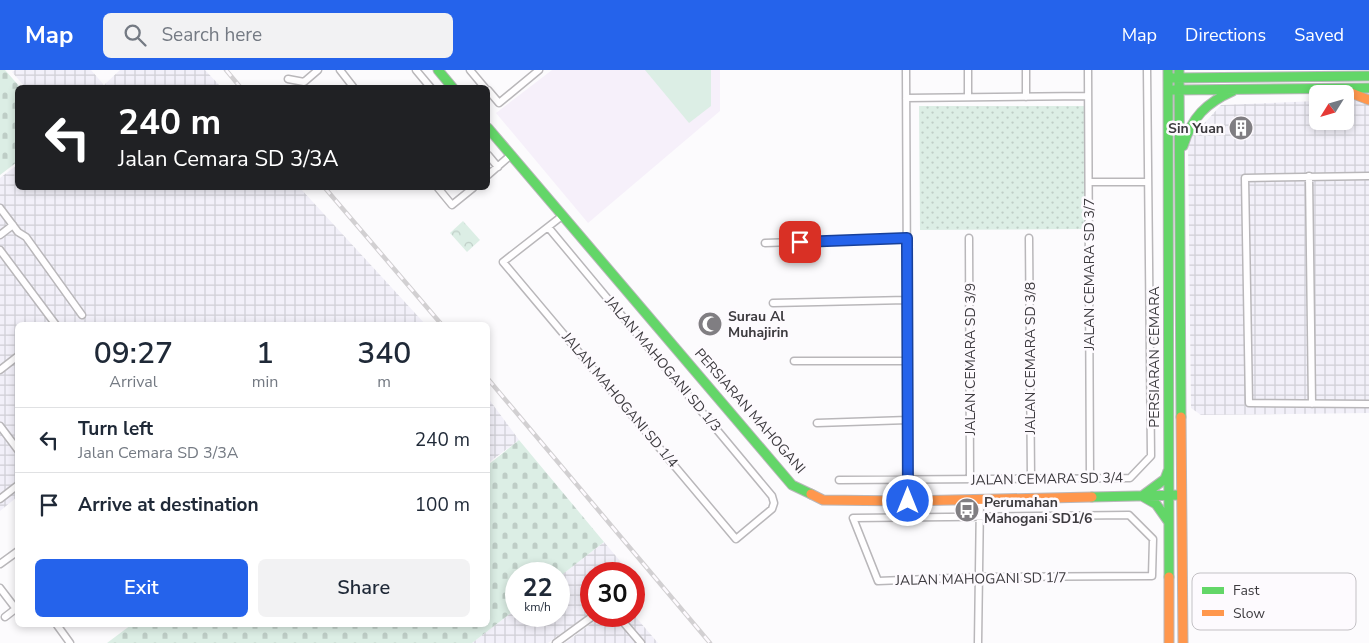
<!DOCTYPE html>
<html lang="en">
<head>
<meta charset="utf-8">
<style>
  :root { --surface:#fff; --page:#f2f2f3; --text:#1f2937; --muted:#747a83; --line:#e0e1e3; --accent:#2563eb }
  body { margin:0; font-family:"Nunito Sans",sans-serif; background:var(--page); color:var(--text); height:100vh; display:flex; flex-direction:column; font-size:19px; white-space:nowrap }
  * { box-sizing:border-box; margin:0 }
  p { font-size:16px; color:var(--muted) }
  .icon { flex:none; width:28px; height:28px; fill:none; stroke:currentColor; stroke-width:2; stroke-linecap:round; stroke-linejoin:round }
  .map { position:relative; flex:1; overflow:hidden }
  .details { position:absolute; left:15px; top:252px; width:475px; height:305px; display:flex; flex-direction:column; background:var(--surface); border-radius:8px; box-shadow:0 2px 8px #0003 }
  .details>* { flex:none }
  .guide { position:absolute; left:15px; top:15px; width:475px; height:105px; border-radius:8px; box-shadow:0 2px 8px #0003; background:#202124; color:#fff; overflow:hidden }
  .needle { width:32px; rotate:233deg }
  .fabs { position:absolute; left:1309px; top:15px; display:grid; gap:10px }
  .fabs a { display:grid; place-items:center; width:45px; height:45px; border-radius:8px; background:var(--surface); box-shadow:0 2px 8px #0003; font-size:25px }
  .speed { position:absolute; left:505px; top:492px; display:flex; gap:10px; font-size:25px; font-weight:700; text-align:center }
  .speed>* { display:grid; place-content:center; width:65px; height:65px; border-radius:50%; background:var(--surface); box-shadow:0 2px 8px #0003; line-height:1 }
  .speed small { font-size:12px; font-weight:400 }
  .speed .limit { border:8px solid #d22; background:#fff; color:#111 }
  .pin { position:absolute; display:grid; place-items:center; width:42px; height:42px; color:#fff; margin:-21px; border-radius:10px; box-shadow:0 2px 8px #0006 }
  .me { position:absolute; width:55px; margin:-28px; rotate:0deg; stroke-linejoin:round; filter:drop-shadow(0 0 4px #0008) }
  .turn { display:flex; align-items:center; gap:18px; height:105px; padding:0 20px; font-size:22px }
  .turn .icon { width:65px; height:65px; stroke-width:2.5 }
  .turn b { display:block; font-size:35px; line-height:42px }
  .eta { display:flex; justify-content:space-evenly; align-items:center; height:85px; text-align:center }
  .eta b { font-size:30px; font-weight:600; line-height:35px }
  .cta { display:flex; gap:10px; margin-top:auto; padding:10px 20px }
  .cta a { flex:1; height:58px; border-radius:8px; background:var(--accent); color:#fff; font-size:20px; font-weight:600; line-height:58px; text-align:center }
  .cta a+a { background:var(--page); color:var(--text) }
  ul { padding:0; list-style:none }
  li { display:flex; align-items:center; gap:15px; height:65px; padding:0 20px; border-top:1px solid var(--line) }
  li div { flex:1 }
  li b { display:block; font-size:19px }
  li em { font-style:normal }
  header { display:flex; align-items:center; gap:30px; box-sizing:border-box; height:70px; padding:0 25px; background:var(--accent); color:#fff }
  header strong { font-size:24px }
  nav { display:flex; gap:28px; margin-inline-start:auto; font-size:18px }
  .search { width:350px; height:45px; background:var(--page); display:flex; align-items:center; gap:12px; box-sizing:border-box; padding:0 18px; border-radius:8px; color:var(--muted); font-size:19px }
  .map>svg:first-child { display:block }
  .industrial { fill:url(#industrial-grid) }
  .built { fill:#f6f0fa }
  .grass { fill:url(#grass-dots) }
  .cemetery { fill:url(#cemetery-stones) }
  .park { fill:url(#park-crowns) }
  .pitch { fill:#dceee5 }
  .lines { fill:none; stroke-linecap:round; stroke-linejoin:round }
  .street-casing { stroke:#b9b7ba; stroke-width:9 }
  .fast-casing { stroke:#b9b7ba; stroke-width:11 }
  .slow-casing { stroke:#b9b7ba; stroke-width:11 }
  .street { stroke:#fffeff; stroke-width:6 }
  .fast { stroke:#63d668; stroke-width:9 }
  .slow { stroke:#ff974d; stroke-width:9 }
  .rail-casing { stroke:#d2d0d2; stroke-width:4.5 }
  .rail { stroke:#fdfafe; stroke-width:2.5; stroke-dasharray:8; stroke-linecap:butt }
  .route-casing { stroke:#184099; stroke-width:12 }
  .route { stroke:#2563eb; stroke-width:9 }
  .labels { text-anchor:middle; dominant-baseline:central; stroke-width:5; stroke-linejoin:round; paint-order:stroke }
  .poi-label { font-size:14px; font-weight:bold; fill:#3d3b3f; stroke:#fdfafe; text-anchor:start }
  .street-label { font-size:14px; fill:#3d3b3f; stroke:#fdfafe }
  .key { fill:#fdfafe; stroke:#c3c1c5; stroke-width:1 }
  .key-label { font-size:14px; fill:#3d3b3f }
</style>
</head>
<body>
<header>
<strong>Map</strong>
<div class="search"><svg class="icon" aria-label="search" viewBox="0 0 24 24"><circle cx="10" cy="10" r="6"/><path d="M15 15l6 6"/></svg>Search here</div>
<nav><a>Map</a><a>Directions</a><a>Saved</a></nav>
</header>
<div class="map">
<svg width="1369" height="573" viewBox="0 0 1369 573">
  <defs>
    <pattern id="industrial-grid" width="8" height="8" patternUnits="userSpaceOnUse" patternTransform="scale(1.25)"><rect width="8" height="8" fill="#f2f0f9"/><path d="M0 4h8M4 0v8" fill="none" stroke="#d0cfd6"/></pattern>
    <pattern id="grass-dots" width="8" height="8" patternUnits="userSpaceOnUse" patternTransform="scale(1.25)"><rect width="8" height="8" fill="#dceee5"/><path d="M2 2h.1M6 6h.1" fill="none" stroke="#becdc6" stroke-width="1.8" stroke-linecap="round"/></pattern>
    <pattern id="cemetery-stones" width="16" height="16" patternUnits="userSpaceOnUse" patternTransform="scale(1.25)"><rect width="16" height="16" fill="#dceee5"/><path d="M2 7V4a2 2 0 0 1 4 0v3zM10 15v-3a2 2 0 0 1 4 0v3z" fill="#becdc6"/></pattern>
    <pattern id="park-crowns" width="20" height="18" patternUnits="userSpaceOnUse" patternTransform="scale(1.25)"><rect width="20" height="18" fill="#dceee5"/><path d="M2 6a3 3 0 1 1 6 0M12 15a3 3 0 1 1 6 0" fill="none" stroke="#becdc6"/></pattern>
  </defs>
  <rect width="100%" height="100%" fill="#fcfbfd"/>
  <path class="industrial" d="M15,0H91L104,15L120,0H205L221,17H25L12,2Z
    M1369,29V343L1201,345L1191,338L1188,71L1221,35L1317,31L1318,51H1345V30Z
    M17,95L18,118H300L426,255H18L17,427L0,441V108Z
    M488,328L519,370L488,393Z
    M604,472L631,504H591V542L548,573H472L516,539V546H559V507Z
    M634,545L658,573H565L601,546Z"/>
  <path class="built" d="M552,0H720V41L588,153L496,43Z"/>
  <path class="grass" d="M919,36H1084L1086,159L920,160Z"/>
  <path class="cemetery" d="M0,0H5L20,17L18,18L17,92L0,105Z
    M519,370L604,472L559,507V504H516V539L472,573H107L131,555H488V395Z"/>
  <path class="park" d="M463,151L480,170L467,182L450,163Z"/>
  <path class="pitch" d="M645,0H711V36L689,53Z"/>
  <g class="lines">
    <defs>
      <path id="street" d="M340,0L354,18
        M416,0L431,18
        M470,0L485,18
        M906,0L908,431
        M968,0V27
        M1088,0L1090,408
        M288,9L304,12L318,0
        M488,20L499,33L539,0
        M1026,27V0
        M906,28L1088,26
        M488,85L498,97
        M488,105L511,85
        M1309,106L1312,334
        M1369,106L1245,108L1249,333L1369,334
        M1089,112H1148
        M438,118L452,135L473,118
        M0,138L18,162L26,167L82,245
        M548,157L772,426L774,433L772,439L736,469L503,192L562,146
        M0,165L13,155
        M969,168L970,409
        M1029,168L1031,409
        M765,173L907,168
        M0,180L56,255
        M773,233L907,230
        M794,291H907
        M0,300L18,286
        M817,353L908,350
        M0,356L18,380
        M839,410L1130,408L1151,386L1147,0
        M0,429L18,415
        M1129,445L1153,469L1152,506L978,507L878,511L853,448Z
        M0,494L18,481
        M0,518L16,539
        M618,546L641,573
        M5,547L18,537
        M57,555L70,573
        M556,573L593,546
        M978,573L980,430"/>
      <path id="fast" d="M438,0L453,18
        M1168,0L1169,507
        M1179,0L1181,347
        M1173,8L1369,6
        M1174,20L1369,18
        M488,58L792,415L811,424
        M1183,76C1192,47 1206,33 1233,21
        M1142,426L1156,434L1168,451
        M1142,426L1165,409L1168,401
        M1092,427L1181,425"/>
      <path id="slow" d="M1346,21L1369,30
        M1181,347L1183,573
        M811,424L823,430L908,431L1092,427
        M1169,507V573"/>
    </defs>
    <use href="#street" class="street-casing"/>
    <use href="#fast" class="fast-casing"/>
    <use href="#slow" class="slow-casing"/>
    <use href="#street" class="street"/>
    <use href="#fast" class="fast"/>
    <use href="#slow" class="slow"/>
    <defs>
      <path id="rail" d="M226,0L241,18
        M325,118L442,255
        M488,309L710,573"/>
    </defs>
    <use href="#rail" class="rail-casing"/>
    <use href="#rail" class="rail"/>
  </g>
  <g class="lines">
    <defs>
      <path id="route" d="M800,172L907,168L908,431"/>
    </defs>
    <use href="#route" class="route-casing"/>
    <use href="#route" class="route"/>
  </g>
  <defs>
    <symbol id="building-disc" viewBox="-11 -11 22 22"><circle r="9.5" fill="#807e82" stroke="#fdfafe"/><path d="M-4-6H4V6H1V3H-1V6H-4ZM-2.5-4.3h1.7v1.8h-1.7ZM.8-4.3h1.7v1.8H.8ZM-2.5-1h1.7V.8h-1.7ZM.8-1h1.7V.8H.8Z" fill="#fff"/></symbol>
    <symbol id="mosque-disc" viewBox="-11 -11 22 22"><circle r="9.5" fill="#807e82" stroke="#fdfafe"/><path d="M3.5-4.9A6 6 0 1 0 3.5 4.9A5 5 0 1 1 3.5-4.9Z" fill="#fff"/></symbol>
    <symbol id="bus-disc" viewBox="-11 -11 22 22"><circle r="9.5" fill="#807e82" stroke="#fdfafe"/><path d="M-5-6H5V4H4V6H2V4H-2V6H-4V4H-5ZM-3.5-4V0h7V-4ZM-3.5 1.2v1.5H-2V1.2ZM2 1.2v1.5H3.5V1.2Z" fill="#fff"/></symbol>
  </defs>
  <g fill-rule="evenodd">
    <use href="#building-disc" x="1227" y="44" width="28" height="28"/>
    <use href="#mosque-disc" x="696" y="240" width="28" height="28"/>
    <use href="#bus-disc" x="953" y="426" width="28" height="28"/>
  </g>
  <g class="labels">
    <g class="poi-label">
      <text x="1224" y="58" text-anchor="end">Sin Yuan</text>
      <text x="728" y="246">Surau Al<tspan x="728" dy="16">Muhajirin</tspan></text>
      <text x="984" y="432">Perumahan<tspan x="984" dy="16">Mahogani SD1/6</tspan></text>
    </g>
    <g class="street-label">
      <text transform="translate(1089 204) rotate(-90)">JALAN CEMARA SD 3/7</text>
      <text transform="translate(1154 287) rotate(-90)">PERSIARAN CEMARA</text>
      <text transform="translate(1030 288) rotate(-90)">JALAN CEMARA SD 3/8</text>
      <text transform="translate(970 289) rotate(-90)">JALAN CEMARA SD 3/9</text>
      <text transform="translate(663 294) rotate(50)">JALAN MAHOGANI SD 1/3</text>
      <text transform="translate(620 330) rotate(50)">JALAN MAHOGANI SD 1/4</text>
      <text transform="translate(750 341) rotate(49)">PERSIARAN MAHOGANI</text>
      <text transform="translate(1047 409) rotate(-1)">JALAN CEMARA SD 3/4</text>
      <text transform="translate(981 509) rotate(-1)">JALAN MAHOGANI SD 1/7</text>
    </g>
  </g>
  <rect x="1192" y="503" width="164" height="57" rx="8" class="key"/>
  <rect x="1202" y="517" width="22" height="7" fill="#63d668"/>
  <rect x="1202" y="540" width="22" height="6" fill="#ff974d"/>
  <g class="key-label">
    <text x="1233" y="525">Fast</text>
    <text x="1233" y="548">Slow</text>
  </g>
</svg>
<div class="fabs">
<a><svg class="needle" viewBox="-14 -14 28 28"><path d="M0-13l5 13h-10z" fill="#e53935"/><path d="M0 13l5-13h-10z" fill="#747a83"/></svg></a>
</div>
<div class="speed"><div>22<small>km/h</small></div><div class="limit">30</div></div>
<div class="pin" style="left:800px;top:172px;background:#d93025"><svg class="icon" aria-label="arrive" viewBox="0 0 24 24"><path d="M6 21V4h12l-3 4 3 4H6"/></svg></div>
<svg class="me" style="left:908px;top:431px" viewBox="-20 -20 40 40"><circle r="17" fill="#2563eb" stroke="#fff" stroke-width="3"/><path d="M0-11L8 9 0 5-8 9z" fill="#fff"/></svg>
<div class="guide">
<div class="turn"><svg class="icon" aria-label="left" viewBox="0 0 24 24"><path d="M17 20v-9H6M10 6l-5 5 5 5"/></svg><div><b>240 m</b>Jalan Cemara SD 3/3A</div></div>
</div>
<section class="details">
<div class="eta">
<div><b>09:27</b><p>Arrival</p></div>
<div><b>1</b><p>min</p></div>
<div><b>340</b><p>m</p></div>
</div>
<ul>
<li><svg class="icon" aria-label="left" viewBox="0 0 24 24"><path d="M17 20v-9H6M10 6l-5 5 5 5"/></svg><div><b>Turn left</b><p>Jalan Cemara SD 3/3A</p></div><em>240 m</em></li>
<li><svg class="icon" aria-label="arrive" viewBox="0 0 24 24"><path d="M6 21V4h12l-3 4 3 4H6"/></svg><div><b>Arrive at destination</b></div><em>100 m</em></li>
</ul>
<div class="cta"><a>Exit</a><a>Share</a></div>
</section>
</div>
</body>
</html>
